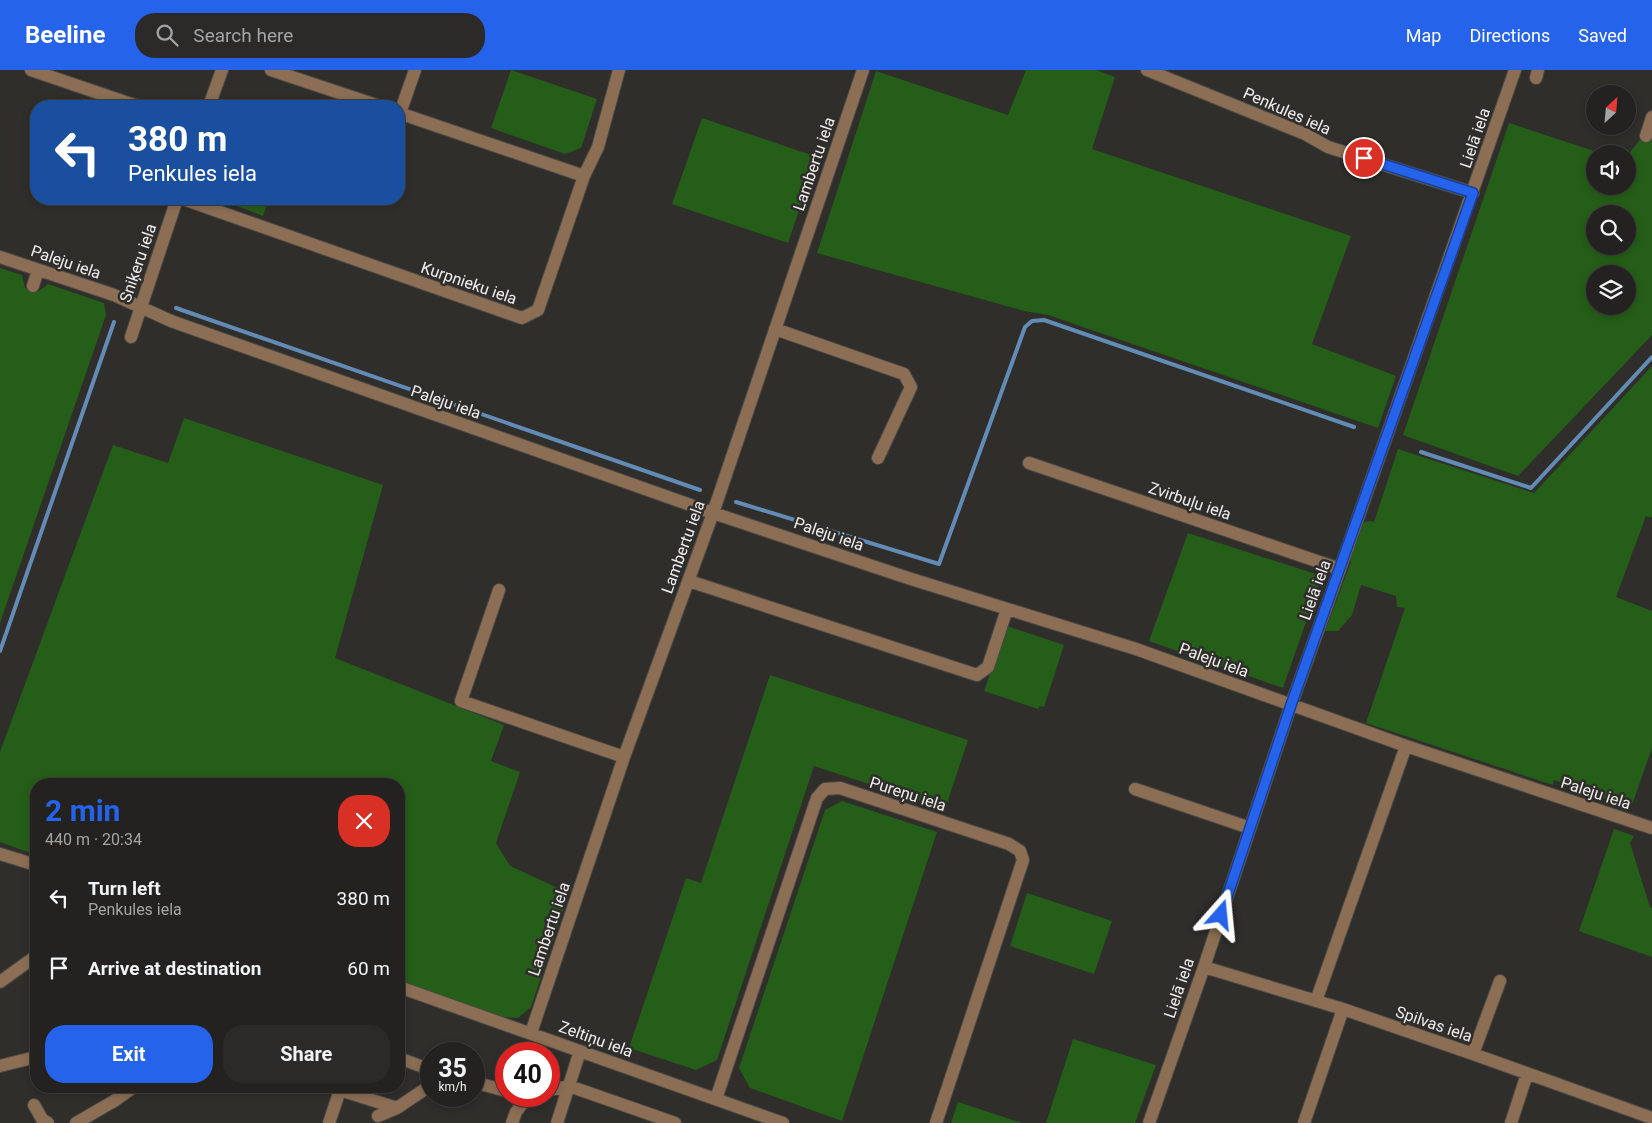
<!DOCTYPE html>
<html lang="en">
<head>
<meta charset="utf-8">
<style>
  :root { --surface:#232220; --page:#2b2a29; --text:#f1f3f6; --muted:#a3a4a5; --line:#403f3e; --accent:#2563eb }
  body { margin:0; font-family:Roboto,sans-serif; background:var(--page); color:var(--text); height:100vh; display:flex; flex-direction:column; font-size:19px; white-space:nowrap }
  * { box-sizing:border-box; margin:0 }
  p { font-size:16px; color:var(--muted) }
  .icon { flex:none; width:28px; height:28px; fill:none; stroke:currentColor; stroke-width:2; stroke-linecap:round; stroke-linejoin:round }
  .map { position:relative; flex:1; overflow:hidden }
  .details { position:absolute; left:30px; top:708px; width:375px; height:315px; display:flex; flex-direction:column; background:var(--surface); border-radius:20px; box-shadow:0 2px 8px #0003,0 0 0 1px var(--line) }
  .details>* { flex:none }
  .top-card { position:absolute; left:30px; top:30px; width:375px; height:105px; border-radius:20px; box-shadow:0 2px 8px #0003,0 0 0 1px var(--line); background:#1a4fa0; color:#fff; overflow:hidden }
  .needle { width:32px; rotate:26deg }
  .tools { position:absolute; left:1586px; top:15px; display:grid; gap:10px }
  .tools a { display:grid; place-items:center; width:50px; height:50px; border-radius:50%; background:var(--surface); box-shadow:0 2px 8px #0003,0 0 0 1px var(--line); font-size:25px }
  .speed { position:absolute; left:420px; top:972px; display:flex; gap:10px; font-size:25px; font-weight:700; text-align:center }
  .speed>* { display:grid; place-content:center; width:65px; height:65px; border-radius:50%; background:var(--surface); box-shadow:0 2px 8px #0003,0 0 0 1px var(--line); line-height:1 }
  .speed small { font-size:12px; font-weight:400 }
  .speed .limit { border:8px solid #d22; background:#fff; color:#111 }
  .pin { position:absolute; display:grid; place-items:center; width:42px; height:42px; color:#fff; margin:-21px; border:2px solid #fff; border-radius:50%; box-shadow:0 1px 5px #0007 }
  .me { position:absolute; width:55px; margin:-28px; rotate:18deg; stroke-linejoin:round; filter:drop-shadow(0 0 4px #0008) }
  .turn { display:flex; align-items:center; gap:18px; height:105px; padding:0 15px; font-size:22px }
  .turn .icon { width:65px; height:65px; stroke-width:2.5 }
  .turn b { display:block; font-size:35px; line-height:42px }
  .round { display:grid; place-items:center; flex:none; width:52px; height:52px; border-radius:20px; background:var(--page) }
  .summary { display:flex; align-items:center; justify-content:space-between; height:85px; padding:0 15px }
  h1 { font-size:30px; font-weight:700; line-height:38px; color:var(--accent) }
  .cta { display:flex; gap:10px; margin-top:auto; padding:10px 15px }
  .cta a { flex:1; height:58px; border-radius:20px; background:var(--accent); color:#fff; font-size:20px; font-weight:700; line-height:58px; text-align:center }
  .cta a+a { background:var(--page); color:var(--text) }
  ul { padding:0; list-style:none }
  li { display:flex; align-items:center; gap:15px; height:70px; padding:0 15px }
  li div { flex:1 }
  li b { display:block; font-size:19px }
  li em { font-style:normal }
  header { display:flex; align-items:center; gap:30px; box-sizing:border-box; height:70px; padding:0 25px; background:var(--accent); color:#fff }
  header strong { font-size:24px }
  nav { display:flex; gap:28px; margin-inline-start:auto; font-size:18px }
  .search { width:350px; height:45px; background:var(--page); display:flex; align-items:center; gap:12px; box-sizing:border-box; padding:0 18px; border-radius:20px; color:var(--muted); font-size:19px }
  .map>svg:first-child { display:block }
  .green { fill:#255e18; fill-rule:evenodd }
  .lines { fill:none; stroke-linecap:round; stroke-linejoin:round }
  .stream { stroke:#628bb6; stroke-width:4 }
  .minor-casing { stroke:#4a4946; stroke-width:14 }
  .minor { stroke:#8b6e54; stroke-width:12 }
  .route-casing { stroke:#184099; stroke-width:12 }
  .route { stroke:#2563eb; stroke-width:9 }
  .labels { text-anchor:middle; dominant-baseline:central; stroke-width:5; stroke-linejoin:round; paint-order:stroke }
  .street-label { font-size:16px; fill:#f0efed; stroke:#2f2e2b }
</style>
</head>
<body>
<header>
<strong>Beeline</strong>
<div class="search"><svg class="icon" aria-label="search" viewBox="0 0 24 24"><circle cx="10" cy="10" r="6"/><path d="M15 15l6 6"/></svg>Search here</div>
<nav><a>Map</a><a>Directions</a><a>Saved</a></nav>
</header>
<div class="map">
<svg width="1652" height="1053" viewBox="0 0 1652 1053">
  <rect width="100%" height="100%" fill="#2f2e2b"/>
  <path class="green" d="M511,0L597,29L581,78L565,84L491,58Z
    M1026,0H1096L1115,7L1092,79L1351,166L1312,274L1396,306L1378,358L1048,245L1024,241L817,183L876,1L1008,45Z
    M702,48L817,87L788,173L672,134Z
    M1509,53L1603,84H1595V116H1628V85L1642,67L1652,70V265L1518,406L1403,365ZM1595,144H1628V176H1595ZM1595,204H1628V236H1595Z
    M218,129H269L263,146Z
    M0,198L22,205L25,218L39,221L48,214L104,233L106,245L0,553Z
    M1652,296V448L1646,446L1616,527L1652,541V678L1633,732L1629,738L1554,710L1553,715L1366,653L1405,538L1397,537L1396,526L1361,515L1352,545L1338,561H1325L1351,492L1350,476L1359,455L1364,452L1370,451L1374,452L1398,379L1534,423Z
    M184,348L383,415L335,588L504,655L491,691L520,702L496,773L510,796L569,823L531,937L518,948L501,947L399,911V714H36V785L0,772V682L113,375L168,393Z
    M1188,463L1322,506L1283,618L1149,571Z
    M1007,556L1064,575L1044,637L1040,636L1038,639L984,621Z
    M770,605L968,670L945,739L814,696L717,990L696,1000L629,978L686,808L701,813Z
    M842,731L937,762L842,1051L750,1018L739,998L825,740Z
    M1614,759L1634,766L1630,773L1650,837L1652,838V887L1579,861Z
    M1027,823L1112,851L1094,904L1010,876Z
    M1073,969L1156,995L1135,1053H1046Z
    M958,1032L1022,1053H951Z"/>
  <g class="lines">
    <path class="stream" d="M176,238L700,420
      M1421,382L1531,418L1652,287
      M736,432L939,494L1025,257L1032,251L1044,250L1354,357
      M0,581L114,252"/>
    <defs>
      <path id="minor" d="M31,0L137,36
        M271,0L379,36
        M1147,0L1305,64L1328,77L1473,123
        M1536,8L1538,0
        M209,36L222,0
        M399,43L584,106
        M400,43L415,0
        M1646,66L1652,47
        M183,129L522,248L538,240L584,106L598,77L619,0
        M0,187L114,225L171,251L713,443L908,508L1136,579L1406,676L1652,758
        M33,216L38,200
        M775,259L904,304L911,317L878,388
        M131,267L177,129
        M1029,393L1340,499
        M689,511L977,605L988,597L1007,539
        M499,520L461,631L624,687
        M1135,719L1250,758
        M0,784L36,795
        M1204,897L1343,939L1473,984L1652,1048
        M0,912L36,886
        M399,917L783,1053
        M1316,931L1406,676
        M531,963L624,687L713,443L863,0
        M1473,984L1500,911
        M399,988L431,1000
        M0,996L36,987
        M474,1012L506,1021
        M339,1016L340,1020L397,1038
        M549,1020L569,1016L675,1053
        M716,1029L817,728L825,719L840,718L1009,774L1020,781L1023,790L936,1053
        M34,1035L42,1049L48,1053
        M378,1046L397,1038L431,1015
        M76,1053L114,1031L135,1016
        M329,1053L340,1020
        M512,1053L516,1042L528,1026
        M557,1053L580,981
        M1149,1053L1204,897L1291,635L1340,499L1515,0
        M1304,1053L1343,939
        M1511,1053L1527,1004"/>
    </defs>
    <use href="#minor" class="minor-casing"/>
    <use href="#minor" class="minor"/>
  </g>
  <g class="lines">
    <defs>
      <path id="route" d="M1221,845L1291,635L1473,123L1364,88"/>
    </defs>
    <use href="#route" class="route-casing"/>
    <use href="#route" class="route"/>
  </g>
  <g class="labels">
    <g class="street-label">
      <text transform="translate(1287 41) rotate(24)">Penkules iela</text>
      <text transform="translate(1475 68) rotate(-71)">Lielā iela</text>
      <text transform="translate(814 94) rotate(-71)">Lambertu iela</text>
      <text transform="translate(66 192) rotate(19)">Paleju iela</text>
      <text transform="translate(138 193) rotate(-71)">Sniķeru iela</text>
      <text transform="translate(469 213) rotate(19)">Kurpnieku iela</text>
      <text transform="translate(446 332) rotate(19)">Paleju iela</text>
      <text transform="translate(1190 431) rotate(19)">Zvirbuļu iela</text>
      <text transform="translate(829 464) rotate(19)">Paleju iela</text>
      <text transform="translate(683 477) rotate(-70)">Lambertu iela</text>
      <text transform="translate(1315 520) rotate(-70)">Lielā iela</text>
      <text transform="translate(1214 590) rotate(20)">Paleju iela</text>
      <text transform="translate(1596 723) rotate(18)">Paleju iela</text>
      <text transform="translate(908 724) rotate(18)">Pureņu iela</text>
      <text transform="translate(549 859) rotate(-71)">Lambertu iela</text>
      <text transform="translate(1179 918) rotate(-71)">Lielā iela</text>
      <text transform="translate(1434 954) rotate(19)">Spilvas iela</text>
      <text transform="translate(596 969) rotate(20)">Zeltiņu iela</text>
    </g>
  </g>
</svg>
<div class="tools">
<a><svg class="needle" viewBox="-14 -14 28 28"><path d="M0-13l5 13h-10z" fill="#e53935"/><path d="M0 13l5-13h-10z" fill="#a3a4a5"/></svg></a>
<a><svg class="icon" aria-label="sound" viewBox="0 0 24 24"><path d="M4 9h4l5-4v14l-5-4H4zM17 9q2 3 0 6"/></svg></a>
<a><svg class="icon" aria-label="search" viewBox="0 0 24 24"><circle cx="10" cy="10" r="6"/><path d="M15 15l6 6"/></svg></a>
<a><svg class="icon" aria-label="layers" viewBox="0 0 24 24"><path d="M12 4l9 5-9 5-9-5zM3 14l9 5 9-5"/></svg></a>
</div>
<div class="speed"><div>35<small>km/h</small></div><div class="limit">40</div></div>
<div class="pin" style="left:1364px;top:88px;background:#d93025"><svg class="icon" aria-label="arrive" viewBox="0 0 24 24"><path d="M6 21V4h12l-3 4 3 4H6"/></svg></div>
<svg class="me" style="left:1221px;top:845px" viewBox="-20 -20 40 40"><path d="M0-17L14 15 0 8-14 15z" fill="#2563eb" stroke="#fff" stroke-width="4"/></svg>
<div class="top-card">
<div class="turn"><svg class="icon" aria-label="left" viewBox="0 0 24 24"><path d="M17 20v-9H6M10 6l-5 5 5 5"/></svg><div><b>380 m</b>Penkules iela</div></div>
</div>
<section class="details">
<div class="summary"><div><h1>2 min</h1><p>440 m · 20:34</p></div><a class="round" style="background:#d93025;color:#fff"><svg class="icon" aria-label="close" viewBox="0 0 24 24"><path d="M6 6l12 12M18 6L6 18"/></svg></a></div>
<ul>
<li><svg class="icon" aria-label="left" viewBox="0 0 24 24"><path d="M17 20v-9H6M10 6l-5 5 5 5"/></svg><div><b>Turn left</b><p>Penkules iela</p></div><em>380 m</em></li>
<li><svg class="icon" aria-label="arrive" viewBox="0 0 24 24"><path d="M6 21V4h12l-3 4 3 4H6"/></svg><div><b>Arrive at destination</b></div><em>60 m</em></li>
</ul>
<div class="cta"><a>Exit</a><a>Share</a></div>
</section>
</div>
</body>
</html>
